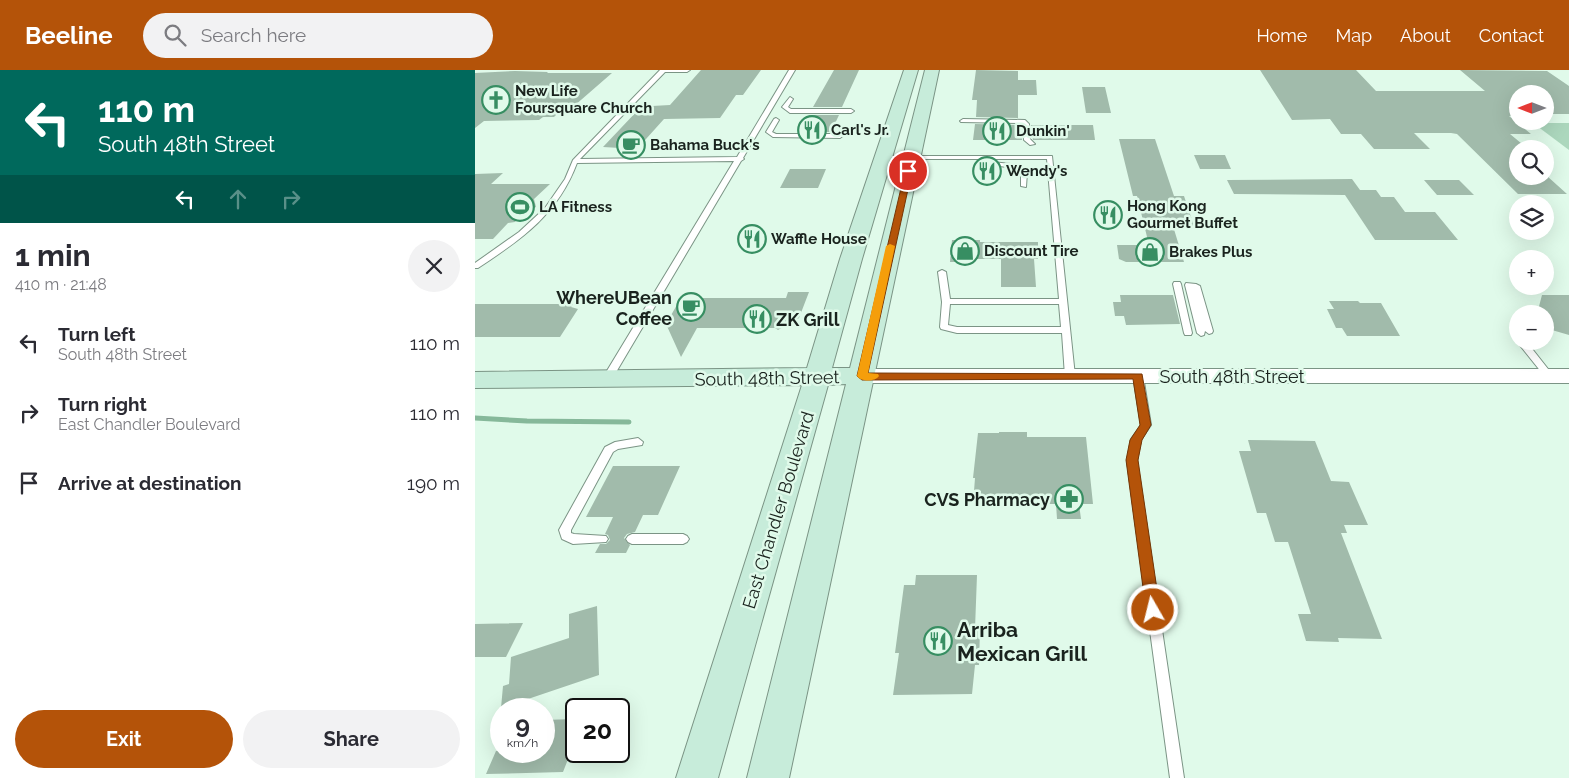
<!DOCTYPE html>
<html lang="en">
<head>
<meta charset="utf-8">
<style>
  :root { --surface:#fff; --page:#f2f2f3; --text:#2b2b33; --muted:#7c7c81; --accent:#b45309 }
  body { margin:0; font-family:Raleway,sans-serif; background:var(--page); color:var(--text); height:100vh; display:flex; flex-direction:column; font-size:19px; white-space:nowrap }
  * { box-sizing:border-box; margin:0 }
  p { font-size:16px; color:var(--muted) }
  .icon { flex:none; width:28px; height:28px; fill:none; stroke:currentColor; stroke-width:2; stroke-linecap:round; stroke-linejoin:round }
  .map { position:relative; flex:1; overflow:hidden }
  .details { display:flex; flex-direction:column; background:var(--surface); width:475px }
  .details>* { flex:none }
  .guide { background:#00695c; color:#fff; overflow:hidden }
  .needle { width:32px; rotate:270deg }
  .tools { position:absolute; left:1034px; top:15px; display:grid; gap:10px }
  .tools a { display:grid; place-items:center; width:45px; height:45px; border-radius:50%; background:var(--surface); box-shadow:0 5px 20px #0002; font-size:25px }
  .speed { position:absolute; left:15px; top:628px; display:flex; gap:10px; font-size:25px; font-weight:700; text-align:center }
  .speed>* { display:grid; place-content:center; width:65px; height:65px; border-radius:50%; background:var(--surface); box-shadow:0 5px 20px #0002; line-height:1 }
  .speed small { font-size:12px; font-weight:400 }
  .speed .limit { border:2px solid #111; border-radius:8px; background:#fff; color:#111 }
  .pin { position:absolute; display:grid; place-items:center; width:42px; height:42px; color:#fff; margin:-21px; border:2px solid #fff; border-radius:50%; box-shadow:0 1px 5px #0007 }
  .me { position:absolute; width:55px; margin:-28px; rotate:352deg; stroke-linejoin:round; filter:drop-shadow(0 0 4px #0008) }
  .turn { display:flex; align-items:center; gap:18px; height:105px; padding:0 15px; font-size:22px }
  .turn .icon { width:65px; height:65px; stroke-width:2.5 }
  .turn b { display:block; font-size:35px; line-height:42px }
  .lanes { display:flex; align-items:center; height:48px; padding:0 15px; background:#0003; justify-content:center; gap:25px; direction:ltr }
  .lanes .off { opacity:.35 }
  .round { display:grid; place-items:center; flex:none; width:52px; height:52px; border-radius:26px; background:var(--page) }
  .head { display:flex; align-items:center; justify-content:space-between; height:85px; padding:0 15px }
  h1 { font-size:30px; font-weight:700; line-height:38px }
  .cta { display:flex; gap:10px; margin-top:auto; padding:10px 15px }
  .cta a { flex:1; height:58px; border-radius:30px; background:var(--accent); color:#fff; font-size:20px; font-weight:700; line-height:58px; text-align:center }
  .cta a+a { background:var(--page); color:var(--text) }
  ul { padding:0; list-style:none }
  li { display:flex; align-items:center; gap:15px; height:70px; padding:0 15px }
  li div { flex:1 }
  li b { display:block; font-size:19px }
  li em { font-style:normal }
  header { display:flex; align-items:center; gap:30px; box-sizing:border-box; height:70px; padding:0 25px; background:var(--accent); color:#fff }
  header strong { font-size:24px }
  nav { display:flex; gap:28px; margin-inline-start:auto; font-size:18px }
  .search { width:350px; height:45px; background:var(--page); display:flex; align-items:center; gap:12px; box-sizing:border-box; padding:0 18px; border-radius:28px; color:var(--muted); font-size:19px }
  main { display:flex; flex:1; min-height:0 }
  .map>svg:first-child { display:block }
  .green { fill:#acd7bd }
  .lines { fill:none; stroke-linecap:round; stroke-linejoin:round }
  .stream { stroke:#86b89a; stroke-width:5 }
  .building { fill:#a1bbab }
  .service-casing { stroke:#7b9485; stroke-width:2 }
  .tertiary-casing { stroke:#7b9485; stroke-width:2 }
  .secondary-casing { stroke:#7b9485; stroke-width:2 }
  .service { fill:#fff; fill-rule:evenodd }
  .tertiary { fill:#fff; fill-rule:evenodd }
  .secondary { fill:#c7ecda; fill-rule:evenodd }
  .route { fill:#b45309; stroke:#753606 }
  .slow { fill:#f59e0b }
  .labels { text-anchor:middle; dominant-baseline:central; stroke-width:5; stroke-linejoin:round; paint-order:stroke }
  .far-poi-label { font-size:15px; font-weight:bold; fill:#1a231e; stroke:#e0faea; text-anchor:start }
  .poi-label { font-size:18px; font-weight:bold; fill:#1a231e; stroke:#e0faea; text-anchor:end }
  .street-label { font-size:18px; fill:#1a231e; stroke:#e0faea }
  .near-poi-label { font-size:21px; font-weight:bold; fill:#1a231e; stroke:#e0faea; text-anchor:start }
</style>
</head>
<body>
<header>
<strong>Beeline</strong>
<div class="search"><svg class="icon" aria-label="search" viewBox="0 0 24 24"><circle cx="10" cy="10" r="6"/><path d="M15 15l6 6"/></svg>Search here</div>
<nav><a>Home</a><a>Map</a><a>About</a><a>Contact</a></nav>
</header>
<main>
<section class="details">
<div class="guide">
<div class="turn"><svg class="icon" aria-label="left" viewBox="0 0 24 24"><path d="M17 20v-9H6M10 6l-5 5 5 5"/></svg><div><b>110 m</b>South 48th Street</div></div>
<div class="lanes"><svg class="icon" aria-label="left" viewBox="0 0 24 24"><path d="M17 20v-9H6M10 6l-5 5 5 5"/></svg><svg class="icon off" aria-label="ahead" viewBox="0 0 24 24"><path d="M12 20V5M6 11l6-6 6 6"/></svg><svg class="icon off" aria-label="right" viewBox="0 0 24 24"><path d="M7 20v-9h11M14 6l5 5-5 5"/></svg></div>
</div>
<div class="head"><div><h1>1 min</h1><p>410 m · 21:48</p></div><a class="round"><svg class="icon" aria-label="close" viewBox="0 0 24 24"><path d="M6 6l12 12M18 6L6 18"/></svg></a></div>
<ul>
<li><svg class="icon" aria-label="left" viewBox="0 0 24 24"><path d="M17 20v-9H6M10 6l-5 5 5 5"/></svg><div><b>Turn left</b><p>South 48th Street</p></div><em>110 m</em></li>
<li><svg class="icon" aria-label="right" viewBox="0 0 24 24"><path d="M7 20v-9h11M14 6l5 5-5 5"/></svg><div><b>Turn right</b><p>East Chandler Boulevard</p></div><em>110 m</em></li>
<li><svg class="icon" aria-label="arrive" viewBox="0 0 24 24"><path d="M6 21V4h12l-3 4 3 4H6"/></svg><div><b>Arrive at destination</b></div><em>190 m</em></li>
</ul>
<div class="cta"><a>Exit</a><a>Share</a></div>
</section>
<div class="map">
<svg width="1094" height="708" viewBox="0 0 1094 708">
  <rect width="100%" height="100%" fill="#e0faea"/>
  <path class="green" d="M1064,53H1094V80L1062,56Z"/>
  <g class="lines">
    <path class="stream" d="M0,348L52,351L154,352"/>
  </g>
  <path class="building" d="M226,0H286L268,25H261L245,48L189,49L162,79L128,77L163,40H173L177,36L195,35Z
    M359,0H384L367,37H338Z
    M501,0L543,1V10H561L562,25H543V48L501,47L502,30H497Z
    M785,0H881L901,21H1010L985,0L1072,1L1094,16V44H1070V24H1042V46H1034L1056,64H1035L1053,79H1041L1042,80V106H1072L1092,124H1043L982,64L976,63H939L955,79H899L886,64H866L855,49L817,50Z
    M40,1L73,2L72,3H137L91,43H83L79,47H68L64,50L9,51L0,58V3Z
    M607,17H630L636,43H611Z
    M334,45H364L356,62H325Z
    M500,54L546,55L547,70H498Z
    M556,55H618L620,70H558Z
    M644,69H680L699,126H709L719,156H698L709,192H651L644,189L642,175H674L662,126H658Z
    M719,85H750L756,99H725Z
    M315,99H351L343,118H305Z
    M28,103L16,114H75L59,129L61,137L48,143L40,152L33,153L18,169H0V104Z
    M877,109L885,120H901L906,127H919L930,142H960L983,170H900L870,125L759,124L752,110Z
    M949,110H984L999,125H962Z
    M477,170H505V172H563V189H559L561,217H526V189H492V192H475Z
    M313,222H334L324,248L303,260L300,258H222L206,287L191,254L203,233H216L218,228H311Z
    M645,225H698L705,254L651,255L649,246H640L638,232H646Z
    M1067,225H1094V265L1070,258V244H1062Z
    M854,231H883L885,233H906L925,266H872L867,258H861L852,239H859Z
    M0,234H98L96,237L103,239L85,267H0Z
    M524,362H552V367H611L618,434H604L606,449H582L581,434H505L506,421H499L500,408H498L503,363H524Z
    M773,370L840,371L856,411L874,412L893,455H869L872,463H866L907,569L863,568L864,572L831,571L823,544H836L813,472H800L791,443H782L764,381H776Z
    M138,396H205L183,445H168L160,462L152,464L149,468L155,475L151,483H120L125,474H131L135,470L133,465L130,464L138,447H111Z
    M441,505H502L500,559H505L504,595H500L497,624L418,625L424,583H420L429,515H440Z
    M122,536L124,605L26,638L28,616L34,614L36,587L94,568V544Z
    M48,553L31,587H0V554Z
    M100,649L94,663H101V669L88,702L11,704L21,681H69V650Z"/>
  <g class="lines">
    <defs>
      <path id="service" d="M185,0H215L212,2H190L105,89L262,87L314,0H320L268,88L269,89L266,91L137,309L132,312L127,309L259,91L102,93C83,144 47,169 3,198H0V193L44,162L70,138L90,109L98,90Z
        M315,27L318,29L313,37L316,39H376L379,41L376,43H315L307,37Z
        M301,48L304,50L297,62L301,64H365L368,66L365,68L298,67L291,62L299,49Z
        M488,49L550,50L554,54L555,69L560,74L555,75L549,70L548,54L546,53L486,52L485,51Z
        M408,86H577L600,306L598,308L595,309L590,306L587,263H482L466,259L465,257L467,232L463,202L467,200L471,202L475,229H584L572,89H406L405,88ZM475,234H584L586,257H482L473,255Z
        M517,92L546,95L552,102L551,117L546,116V102L542,98L515,95L514,94Z
        M699,212H705L706,214L717,263L716,265H710L709,263L698,214Z
        M711,213L721,214L725,216L738,261L737,263L734,264L730,261L729,265L726,266L722,263L710,215Z
        M1042,270V271H1051L1077,304L1079,306L1077,308H1071L1043,273L1042,271Z
        M663,303L668,306L676,355L666,370L662,391L709,708H695L652,391L656,369L666,355L658,306Z
        M163,368L168,372L167,375L143,379L138,382L96,460V463L99,464L131,466L133,469L131,472L98,474L87,469L84,460L130,377L140,372Z
        M157,464H208L212,466L214,469L212,472L208,474H157L153,472L151,469L153,466Z"/>
      <path id="tertiary" d="M387,299H1094V313H387L379,311L376,306L379,301Z"/>
      <path id="secondary" d="M429,0H443L387,189L357,298H375L450,0H464L314,708H272L371,314L353,315L243,708H201L327,315L0,318V302L332,298L365,189Z"/>
    </defs>
    <use href="#service" class="service-casing"/>
    <use href="#tertiary" class="tertiary-casing"/>
    <use href="#secondary" class="secondary-casing"/>
    <use href="#service" class="service"/>
    <use href="#tertiary" class="tertiary"/>
    <use href="#secondary" class="secondary"/>
  </g>
  <path class="route" d="M433,99L437,101L393,303L667,304L676,355L667,370L663,390L685,540L683,545L678,547L673,545L671,540L651,390L655,370L665,355L658,309L387,310L382,306L430,101Z"/>
  <path class="slow" d="M415,174L420,176L393,303L403,304L404,306C400,312 386,312 382,306L411,176Z"/>
  <defs>
    <symbol id="church-ring" viewBox="-11 -11 22 22"><circle r="9.5" fill="#e0faea" stroke="#378e62" stroke-width="1.5"/><path d="M-1.2-6h2.4v3.5h3.3v2.4h-3.3V6h-2.4V-.1h-3.3v-2.4h3.3Z" fill="#378e62"/></symbol>
    <symbol id="restaurant-ring" viewBox="-11 -11 22 22"><circle r="9.5" fill="#e0faea" stroke="#378e62" stroke-width="1.5"/><path d="M-5-6h1v4h1v-4h1v4h1v-4h1v5L-1.5 .5V6h-2V.5L-5-1ZM5-6V6H3V1.5H1.5Q1.5-4 5-6Z" fill="#378e62"/></symbol>
    <symbol id="cafe-ring" viewBox="-11 -11 22 22"><circle r="9.5" fill="#e0faea" stroke="#378e62" stroke-width="1.5"/><path d="M-5.5-4.5H6V0H3Q3 3.5 0 3.5H-2.5Q-5.5 3.5-5.5 0ZM3-3.2v2h1.7v-2ZM-6 4.5H4V6H-6Z" fill="#378e62"/></symbol>
    <symbol id="stadium-ring" viewBox="-11 -11 22 22"><circle r="9.5" fill="#e0faea" stroke="#378e62" stroke-width="1.5"/><path d="M0-5a6.5 5 0 1 0 0 10a6.5 5 0 1 0 0-10ZM-3.5-1.8h7v3.6h-7Z" fill="#378e62"/></symbol>
    <symbol id="shop-ring" viewBox="-11 -11 22 22"><circle r="9.5" fill="#e0faea" stroke="#378e62" stroke-width="1.5"/><path d="M-5-2.5h2.3a2.7 3.5 0 0 1 5.4 0H5L5.5 6h-11ZM-1.5-2.5h3a1.5 2.3 0 0 0-3 0Z" fill="#378e62"/></symbol>
    <symbol id="pharmacy-ring" viewBox="-11 -11 22 22"><circle r="9.5" fill="#e0faea" stroke="#378e62" stroke-width="1.5"/><path d="M-2-6h4v4h4v4h-4v4h-4v-4h-4v-4h4Z" fill="#378e62"/></symbol>
  </defs>
  <g fill-rule="evenodd">
    <use href="#church-ring" x="5" y="14" width="32" height="32"/>
    <use href="#restaurant-ring" x="321" y="44" width="32" height="32"/>
    <use href="#restaurant-ring" x="506" y="45" width="32" height="32"/>
    <use href="#cafe-ring" x="140" y="59" width="32" height="32"/>
    <use href="#restaurant-ring" x="496" y="85" width="32" height="32"/>
    <use href="#stadium-ring" x="29" y="121" width="32" height="32"/>
    <use href="#restaurant-ring" x="617" y="129" width="32" height="32"/>
    <use href="#restaurant-ring" x="261" y="153" width="32" height="32"/>
    <use href="#shop-ring" x="474" y="165" width="32" height="32"/>
    <use href="#shop-ring" x="659" y="166" width="32" height="32"/>
    <use href="#cafe-ring" x="200" y="221" width="32" height="32"/>
    <use href="#restaurant-ring" x="266" y="233" width="32" height="32"/>
    <use href="#pharmacy-ring" x="578" y="413" width="32" height="32"/>
    <use href="#restaurant-ring" x="447" y="555" width="32" height="32"/>
  </g>
  <g class="labels">
    <g class="far-poi-label">
      <text x="40" y="21">New Life<tspan x="40" dy="17">Foursquare Church</tspan></text>
      <text x="356" y="60">Carl's Jr.</text>
      <text x="541" y="61">Dunkin'</text>
      <text x="175" y="75">Bahama Buck's</text>
      <text x="531" y="101">Wendy's</text>
      <text x="652" y="136">Hong Kong<tspan x="652" dy="17">Gourmet Buffet</tspan></text>
      <text x="64" y="137">LA Fitness</text>
      <text x="296" y="169">Waffle House</text>
      <text x="509" y="181">Discount Tire</text>
      <text x="694" y="182">Brakes Plus</text>
    </g>
    <g class="poi-label">
      <text x="197" y="227">WhereUBean<tspan x="197" dy="21">Coffee</tspan></text>
      <text x="301" y="249" text-anchor="start">ZK Grill</text>
      <text x="575" y="429">CVS Pharmacy</text>
    </g>
    <g class="street-label">
      <text x="757" y="306">South 48th Street</text>
      <text transform="translate(292 308) rotate(-1)">South 48th Street</text>
      <text transform="translate(303 440) rotate(-73)">East Chandler Boulevard</text>
    </g>
    <g class="near-poi-label">
      <text x="482" y="559">Arriba<tspan x="482" dy="24">Mexican Grill</tspan></text>
    </g>
  </g>
</svg>
<div class="tools">
<a><svg class="needle" viewBox="-14 -14 28 28"><path d="M0-13l5 13h-10z" fill="#e53935"/><path d="M0 13l5-13h-10z" fill="#7c7c81"/></svg></a>
<a><svg class="icon" aria-label="search" viewBox="0 0 24 24"><circle cx="10" cy="10" r="6"/><path d="M15 15l6 6"/></svg></a>
<a><svg class="icon" aria-label="layers" viewBox="0 0 24 24"><path d="M12 4l9 5-9 5-9-5zM3 14l9 5 9-5"/></svg></a>
<a>+</a>
<a>−</a>
</div>
<div class="speed"><div>9<small>km/h</small></div><div class="limit">20</div></div>
<div class="pin" style="left:433px;top:101px;background:#d93025"><svg class="icon" aria-label="arrive" viewBox="0 0 24 24"><path d="M6 21V4h12l-3 4 3 4H6"/></svg></div>
<svg class="me" style="left:678px;top:540px" viewBox="-20 -20 40 40"><circle r="17" fill="#b45309" stroke="#fff" stroke-width="3"/><path d="M0-11L8 9 0 5-8 9z" fill="#fff"/></svg>
</div>
</main>
</body>
</html>
